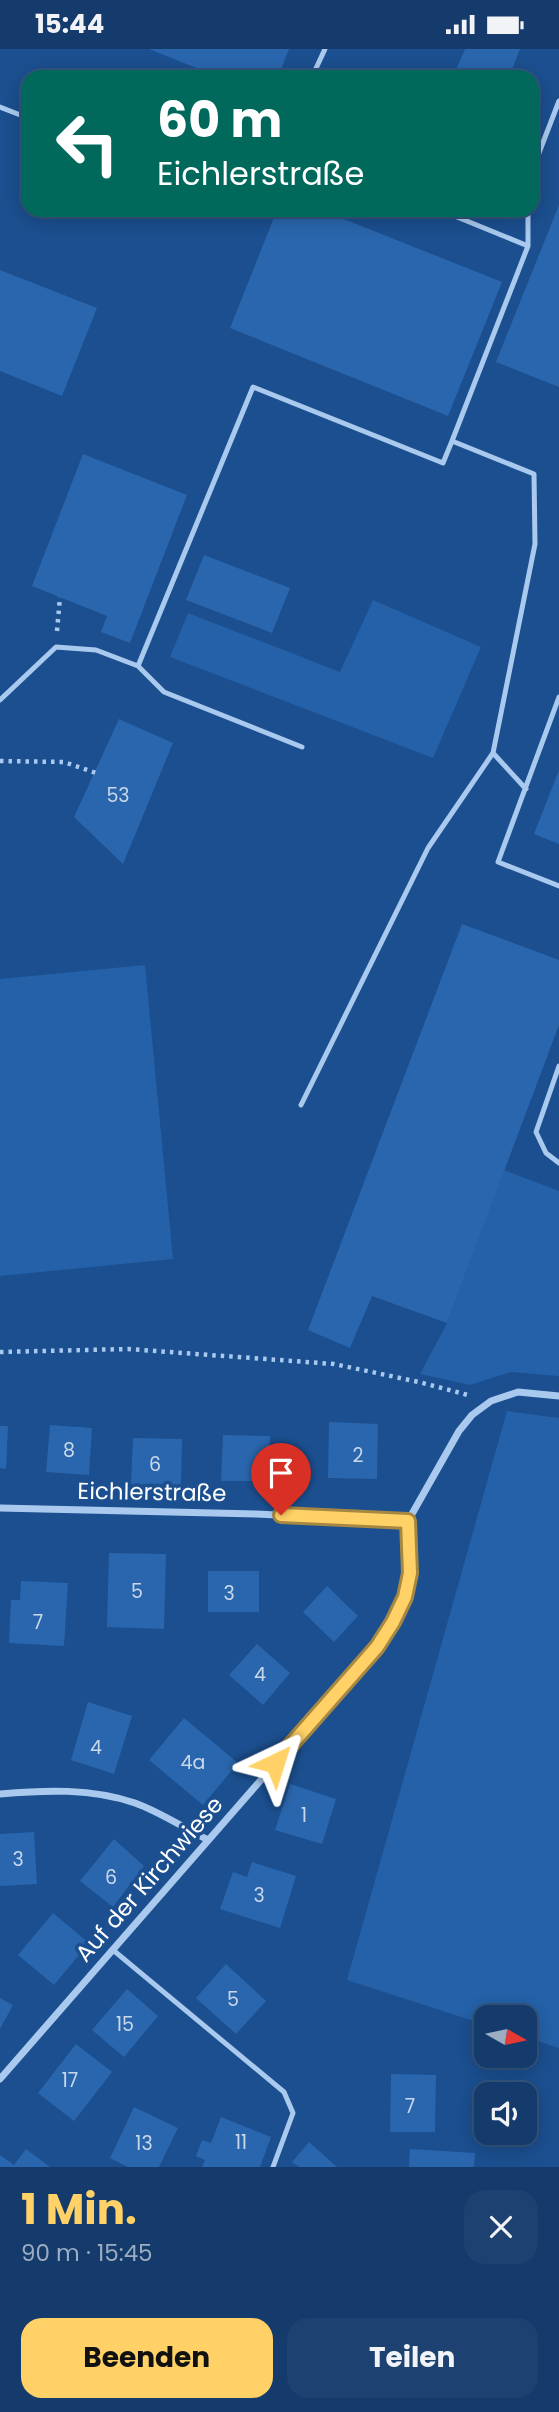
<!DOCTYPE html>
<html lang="de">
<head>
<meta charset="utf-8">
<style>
  :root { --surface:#143b6b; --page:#1d4271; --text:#f1f3f6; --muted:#9dadc1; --line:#33557e; --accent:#ffd166 }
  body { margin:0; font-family:Poppins,sans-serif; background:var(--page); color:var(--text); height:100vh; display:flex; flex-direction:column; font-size:26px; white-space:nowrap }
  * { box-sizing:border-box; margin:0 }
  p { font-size:23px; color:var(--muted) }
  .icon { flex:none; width:38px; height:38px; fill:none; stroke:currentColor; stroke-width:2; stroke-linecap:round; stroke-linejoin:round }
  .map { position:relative; height:2118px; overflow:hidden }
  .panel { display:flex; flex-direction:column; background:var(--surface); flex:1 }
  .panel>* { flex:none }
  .banner { position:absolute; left:21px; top:21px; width:518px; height:147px; border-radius:21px; box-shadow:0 4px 18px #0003,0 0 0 2px var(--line); background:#00695c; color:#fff; overflow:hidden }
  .needle { width:46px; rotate:99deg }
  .tools { position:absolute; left:474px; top:1956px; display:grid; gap:14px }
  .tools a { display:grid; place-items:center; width:63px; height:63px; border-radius:14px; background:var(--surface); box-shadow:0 4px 18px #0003,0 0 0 2px var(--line); font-size:35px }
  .pin { position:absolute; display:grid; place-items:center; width:60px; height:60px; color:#fff; margin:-72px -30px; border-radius:50% 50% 50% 0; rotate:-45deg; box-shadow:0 0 7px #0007 }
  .pin .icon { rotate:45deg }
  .me { position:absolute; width:77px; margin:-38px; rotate:41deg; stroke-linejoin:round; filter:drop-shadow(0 0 5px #0008) }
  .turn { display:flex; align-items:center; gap:24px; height:147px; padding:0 21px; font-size:32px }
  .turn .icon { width:91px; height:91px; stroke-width:2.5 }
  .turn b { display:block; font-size:49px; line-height:60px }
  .round { display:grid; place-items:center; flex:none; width:74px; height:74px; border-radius:21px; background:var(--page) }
  .summary { display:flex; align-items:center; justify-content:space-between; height:119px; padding:0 21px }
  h1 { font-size:42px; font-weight:700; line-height:52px; color:var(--accent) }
  .primary-button { display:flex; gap:14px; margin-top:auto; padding:14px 21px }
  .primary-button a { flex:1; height:80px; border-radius:21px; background:var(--accent); color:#111; font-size:28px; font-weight:700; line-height:80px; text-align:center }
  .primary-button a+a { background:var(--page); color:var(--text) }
  .status { display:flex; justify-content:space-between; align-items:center; height:49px; padding:0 35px; background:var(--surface); direction:ltr }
  .status svg { height:19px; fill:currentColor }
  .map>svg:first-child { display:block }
  .green { fill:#2461a8 }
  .building { fill:#2a66ad }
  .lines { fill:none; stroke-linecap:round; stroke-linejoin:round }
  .path { stroke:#a9c9ee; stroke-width:4.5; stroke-dasharray:3.5 5; stroke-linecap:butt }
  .service { stroke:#a9c9ee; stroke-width:5 }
  .minor { stroke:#a9c9ee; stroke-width:7 }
  .route-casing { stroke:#a68842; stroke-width:18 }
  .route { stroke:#ffd166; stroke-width:12 }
  .labels { text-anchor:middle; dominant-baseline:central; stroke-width:7; stroke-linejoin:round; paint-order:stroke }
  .number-label { font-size:19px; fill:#cad9ea }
  .street-label { font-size:23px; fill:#fff; stroke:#1b4f8f }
</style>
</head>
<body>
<div class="status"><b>15:44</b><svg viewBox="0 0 49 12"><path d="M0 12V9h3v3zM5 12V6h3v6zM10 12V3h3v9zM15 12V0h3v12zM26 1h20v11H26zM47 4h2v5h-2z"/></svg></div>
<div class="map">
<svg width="559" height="2118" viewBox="0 0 559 2118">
  <rect width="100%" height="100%" fill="#1b4f8f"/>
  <path class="green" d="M373,551L481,598L433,709L170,608L188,564L340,623Z
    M145,916L173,1210L0,1227V930Z
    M504,1121L559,1142V1327L511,1323L470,1336L420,1325L447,1274Z
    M507,1362L559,1369V1999L525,1988V1969H486V1976L347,1931Z"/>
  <path class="building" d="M149,0H289L278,28H219Z
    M465,0H520L509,28H453Z
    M559,156V338L496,313Z
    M277,161H321L502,233L448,367L230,279Z
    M0,221L97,259L62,347L0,322Z
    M83,405L187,446L130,594L101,583L107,567L32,537Z
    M204,506L290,539L272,584L186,551Z
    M119,670L173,694L123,815L74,768Z
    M559,721V795L534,785Z
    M462,875L559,911V976L447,1274L372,1247L350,1299L308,1281Z
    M329,1373L378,1375L377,1430L328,1429Z
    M50,1376L92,1379L89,1426L46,1423Z
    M0,1377H8L6,1420L0,1419Z
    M223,1386L270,1387L268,1432H221Z
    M133,1389L182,1390L181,1436L131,1435Z
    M109,1504L166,1505L164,1580L107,1578Z
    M208,1522H259V1563H208Z
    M21,1532L68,1534L64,1597L9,1594L11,1551H20Z
    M327,1537L358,1567L334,1593L303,1563Z
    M257,1595L290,1624L263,1656L229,1626Z
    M88,1653L132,1667L114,1725L71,1711Z
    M184,1669L238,1714L203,1756L149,1711Z
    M290,1735L336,1750L322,1795L275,1781Z
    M34,1783L37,1835L0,1837V1785Z
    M114,1790L144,1817L113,1858L80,1832Z
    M252,1813L296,1827L280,1879L220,1860L233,1823L247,1828Z
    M53,1864L89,1894L54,1936L18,1906Z
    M226,1915L266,1952L236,1985L196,1949Z
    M127,1940L158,1967L124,2008L92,1981Z
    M0,1949L13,1956L0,1980Z
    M76,1995L112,2023L74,2072L38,2044Z
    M391,2025L436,2026L435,2083H390Z
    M134,2058L178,2079L159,2118H128L110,2109Z
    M221,2068L271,2088L260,2118H202L205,2111L196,2107L202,2091L211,2094Z
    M309,2093L337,2118H299L292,2113Z
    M26,2100L50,2118H0V2106L14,2116Z
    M410,2100L475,2104L474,2118H409Z"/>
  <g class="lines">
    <path class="path" d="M57,582L60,548
      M0,712L64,713L96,724
      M0,1303L128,1300L334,1315L419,1333L468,1346"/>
    <path class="service" d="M312,28L325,0
      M0,58L28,69
      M532,122L559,52
      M440,161L528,197
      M138,617L253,338L443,414L452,392
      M559,648L498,813L559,837
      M0,651L56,598L96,601L138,617L164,643L302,698
      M526,740L493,704L535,495L534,425L452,392L528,197V161
      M559,1017L536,1083L546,1104L559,1114
      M301,1056L428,799L493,704
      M113,1901L284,2043L293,2064L273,2118"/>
    <path class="minor" d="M0,1459L256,1465L408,1472L459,1382L472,1366L491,1352L518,1343L559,1347
      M0,1745C45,1741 91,1739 135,1754C160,1763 184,1779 208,1791
      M0,2030L377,1598C392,1575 409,1550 410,1522C411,1506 409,1489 408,1472"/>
  </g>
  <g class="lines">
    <defs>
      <path id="route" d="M275,1714L377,1598L393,1573L405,1548L410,1524L408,1472L281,1466"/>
    </defs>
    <use href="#route" class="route-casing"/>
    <use href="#route" class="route"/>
  </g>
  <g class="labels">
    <g class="number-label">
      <text x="118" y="746">53</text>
      <text x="69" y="1401">8</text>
      <text x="358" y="1406">2</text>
      <text x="155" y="1415">6</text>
      <text x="137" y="1542">5</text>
      <text x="229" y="1544">3</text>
      <text x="38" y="1573">7</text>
      <text x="260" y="1625">4</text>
      <text x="96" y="1698">4</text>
      <text x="193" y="1713">4a</text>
      <text x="304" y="1766">1</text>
      <text x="18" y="1810">3</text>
      <text x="111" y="1828">6</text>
      <text x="259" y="1846">3</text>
      <text x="233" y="1950">5</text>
      <text x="125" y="1975">15</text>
      <text x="70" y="2031">17</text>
      <text x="410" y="2057">7</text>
      <text x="241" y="2093">11</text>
      <text x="144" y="2094">13</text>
    </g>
    <g class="street-label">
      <text transform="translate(152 1443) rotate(1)">Eichlerstraße</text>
      <text transform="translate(149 1830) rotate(-49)">Auf der Kirchwiese</text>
    </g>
  </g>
</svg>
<div class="tools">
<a><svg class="needle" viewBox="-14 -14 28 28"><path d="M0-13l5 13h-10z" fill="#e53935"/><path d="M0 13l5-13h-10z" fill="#9dadc1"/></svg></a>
<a><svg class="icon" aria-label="sound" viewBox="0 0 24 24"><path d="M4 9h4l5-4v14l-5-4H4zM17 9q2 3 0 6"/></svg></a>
</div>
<div class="pin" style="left:281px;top:1466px;background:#d93025"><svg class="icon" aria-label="arrive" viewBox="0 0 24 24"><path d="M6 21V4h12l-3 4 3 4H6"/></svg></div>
<svg class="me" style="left:275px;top:1714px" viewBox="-20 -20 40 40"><path d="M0-17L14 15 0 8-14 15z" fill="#ffd166" stroke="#fff" stroke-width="4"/></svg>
<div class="banner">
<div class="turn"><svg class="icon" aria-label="left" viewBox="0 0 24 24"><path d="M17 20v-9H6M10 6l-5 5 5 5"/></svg><div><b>60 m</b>Eichlerstraße</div></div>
</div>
</div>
<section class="panel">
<div class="summary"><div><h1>1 Min.</h1><p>90 m · 15:45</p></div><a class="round"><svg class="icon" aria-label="close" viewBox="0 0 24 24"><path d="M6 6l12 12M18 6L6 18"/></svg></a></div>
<div class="primary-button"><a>Beenden</a><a>Teilen</a></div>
</section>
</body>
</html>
